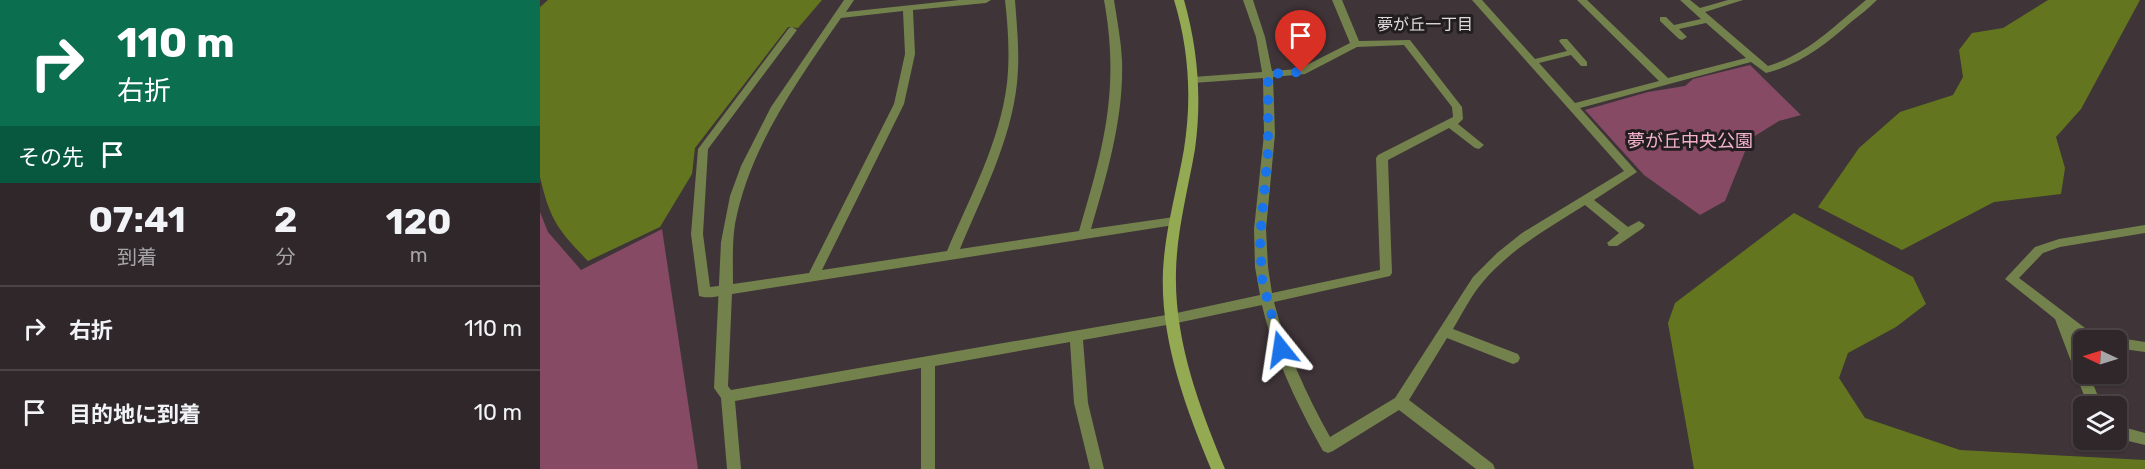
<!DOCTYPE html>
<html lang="ja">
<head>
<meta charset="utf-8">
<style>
  :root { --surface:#2f272a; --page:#372f32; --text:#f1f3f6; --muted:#a7a5a8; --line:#4a4447 }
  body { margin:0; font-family:Rubik,"Noto Sans JP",sans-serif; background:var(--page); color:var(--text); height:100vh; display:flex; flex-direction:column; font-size:22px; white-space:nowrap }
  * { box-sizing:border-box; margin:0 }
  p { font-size:20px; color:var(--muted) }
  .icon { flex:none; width:33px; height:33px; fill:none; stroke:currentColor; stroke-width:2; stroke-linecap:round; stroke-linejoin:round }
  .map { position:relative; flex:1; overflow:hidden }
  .panel { display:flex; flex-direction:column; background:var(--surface); width:540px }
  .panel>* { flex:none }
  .banner { background:#0b6e4f; color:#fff; overflow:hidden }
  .needle { width:39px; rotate:274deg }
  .controls { position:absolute; left:1533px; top:330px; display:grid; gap:12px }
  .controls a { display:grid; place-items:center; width:54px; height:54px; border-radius:9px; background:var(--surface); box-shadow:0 2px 4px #0004,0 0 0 2px var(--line); font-size:30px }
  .pin { position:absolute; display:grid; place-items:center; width:51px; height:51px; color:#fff; margin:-62px -26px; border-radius:50% 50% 50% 0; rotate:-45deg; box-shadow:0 0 6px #0007 }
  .pin .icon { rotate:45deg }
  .me { position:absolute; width:66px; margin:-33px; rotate:345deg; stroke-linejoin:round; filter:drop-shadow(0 0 4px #0008) }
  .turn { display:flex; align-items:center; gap:21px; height:126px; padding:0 18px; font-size:27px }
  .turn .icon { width:78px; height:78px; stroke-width:2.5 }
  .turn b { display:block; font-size:42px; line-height:51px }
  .then { display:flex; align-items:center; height:57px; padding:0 18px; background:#0003; gap:12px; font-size:22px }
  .eta { display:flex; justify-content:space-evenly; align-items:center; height:102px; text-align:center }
  .eta b { font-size:36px; font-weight:700; line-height:42px }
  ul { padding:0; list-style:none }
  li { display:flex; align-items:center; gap:18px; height:84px; padding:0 18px; border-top:2px solid var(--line) }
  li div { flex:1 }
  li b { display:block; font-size:22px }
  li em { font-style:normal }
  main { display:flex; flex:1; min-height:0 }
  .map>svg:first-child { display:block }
  .green { fill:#864a65 }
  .water { fill:#63761f }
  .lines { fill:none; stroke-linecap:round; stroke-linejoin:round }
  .lane { fill:#73814c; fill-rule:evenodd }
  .street { fill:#73814c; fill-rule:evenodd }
  .secondary { fill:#94aa52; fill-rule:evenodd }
  .route { stroke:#1a73e8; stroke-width:10; stroke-dasharray:0 18 }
  .labels { text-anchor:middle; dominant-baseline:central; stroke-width:6; stroke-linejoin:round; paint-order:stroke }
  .far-neighbourhood-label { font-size:16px; fill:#e1dadd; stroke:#221d1f }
  .park-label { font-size:18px; fill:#f4b1cc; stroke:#221d1f }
</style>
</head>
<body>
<main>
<section class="panel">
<div class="banner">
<div class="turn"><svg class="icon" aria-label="right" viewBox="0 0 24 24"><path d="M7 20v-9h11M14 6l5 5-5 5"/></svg><div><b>110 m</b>右折</div></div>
<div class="then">その先<svg class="icon" aria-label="arrive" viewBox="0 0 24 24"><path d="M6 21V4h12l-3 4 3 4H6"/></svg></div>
</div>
<div class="eta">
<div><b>07:41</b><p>到着</p></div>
<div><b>2</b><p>分</p></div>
<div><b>120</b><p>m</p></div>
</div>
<ul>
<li><svg class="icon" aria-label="right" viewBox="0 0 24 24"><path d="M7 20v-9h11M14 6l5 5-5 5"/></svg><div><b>右折</b></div><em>110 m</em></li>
<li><svg class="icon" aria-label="arrive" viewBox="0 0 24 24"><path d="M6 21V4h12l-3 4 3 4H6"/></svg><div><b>目的地に到着</b></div><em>10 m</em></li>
</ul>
</section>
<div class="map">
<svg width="1605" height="469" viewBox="0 0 1605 469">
  <rect width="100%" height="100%" fill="#3f3438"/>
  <path class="green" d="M1210,65L1261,115L1239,121L1210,139L1185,201L1160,215L1104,175L1045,110L1108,92L1145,86L1153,79Z
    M0,212L8,232L41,270L122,229L158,469H0Z"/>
  <path class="water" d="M8,0H282L258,28L248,27L155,148L152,174L120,227L48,261C18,230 10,220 0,177V7Z
    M1508,0H1600L1541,109L1516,137L1525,168L1521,194L1454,202L1362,250L1278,207L1319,148L1360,112L1413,95L1423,77L1419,50L1432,33L1463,28Z
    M1254,213L1373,277L1386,304L1356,327L1308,353L1299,378L1325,418L1420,450L1605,460V469H1154L1128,323L1135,303Z"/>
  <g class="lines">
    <path class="lane" d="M252,27L257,30L168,149L163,234L170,287L186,285L190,287L192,290L190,293C182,296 168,299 159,296L151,234L158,149L249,28Z"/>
    <path class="street" d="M304,0H314L306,12L419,0H451L446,3L373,10L375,54L364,104L282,270L407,251C430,197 460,142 467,83C470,55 468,27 465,0H475C477,28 480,55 477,83C471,141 442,196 420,249L539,231C564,147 580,88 564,0H574C577,20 581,40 582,60C584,118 567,174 551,229L634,217L640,221L634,225L192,294L188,386L191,390L632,314L720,295L715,267L714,229L724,134L723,78L653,83L648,80L653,77L722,72L716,37L703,0H713L725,37L732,71L759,69L810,43L792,0H802L819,41L870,40L922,107L923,119L918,124L944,145L939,149L935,148L909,128L848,160L852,273L850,276L734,302C746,350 766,394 790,437L855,398L933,277L957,253L982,233L1084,171L932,0H942L995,59L1027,51L1019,41L1021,39H1027L1047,62V66H1041L1031,55L999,63L1035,103L1119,81L1037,0H1047L1128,78L1206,58L1166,23L1139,29L1147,37L1142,40L1139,39L1120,21V17H1126L1134,25L1161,19L1140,0H1150L1160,8L1188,0H1203L1165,12L1228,66C1268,54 1294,26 1326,0H1337C1329,8 1320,15 1311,22C1285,45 1261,64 1226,73L1211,62L1040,108L1097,172L1054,200L1088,227L1099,221L1105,225L1103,228L1077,246H1069L1067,243L1079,233L1045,205C1009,228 970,249 942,283C931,296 922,314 913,329L978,354L980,358L978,362L973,364L907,338L869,400L953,464L955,469H936L859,410L793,451L788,453L783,451C757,404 734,357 722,305L632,324L543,340L548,403L564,469H550L534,403L530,342L395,366V469H381V368L195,401L201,469H187L181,398L174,388L181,242L190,196L201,166L231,107ZM363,11L365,54L354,104L269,273L193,284C193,264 192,244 195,224C210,146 257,82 301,18ZM864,45L912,107L913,117L838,155L836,158L840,270L732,293L728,267L726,229L735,134L733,77L765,74L817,47Z
      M1605,225V233L1520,247L1503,253L1479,278L1549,331L1573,337L1605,342V352L1576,348V340L1544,341L1533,334L1544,359V374H1549L1562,406H1548L1515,319L1465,279L1495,247L1519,239Z
      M1576,425L1605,433V445L1576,438Z"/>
    <path class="secondary" d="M634,0H644C658,49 662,99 655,149C648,190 637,229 636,271C634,340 659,406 685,469H671C645,406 620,339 623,271C625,229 637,190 644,149C652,99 649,49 634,0Z"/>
  </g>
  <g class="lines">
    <path class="route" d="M741,349L722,279L720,238L728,151V74L761,72"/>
  </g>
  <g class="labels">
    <g class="far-neighbourhood-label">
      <text x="885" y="24">夢が丘一丁目</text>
    </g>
    <g class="park-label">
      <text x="1150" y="141">夢が丘中央公園</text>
    </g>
  </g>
</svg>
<div class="controls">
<a><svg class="needle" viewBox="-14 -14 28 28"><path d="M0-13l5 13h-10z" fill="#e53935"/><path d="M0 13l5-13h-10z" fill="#a7a5a8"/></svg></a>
<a><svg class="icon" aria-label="layers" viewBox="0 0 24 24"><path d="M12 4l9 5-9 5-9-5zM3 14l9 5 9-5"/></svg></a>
</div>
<div class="pin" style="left:761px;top:72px;background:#d93025"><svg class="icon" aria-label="arrive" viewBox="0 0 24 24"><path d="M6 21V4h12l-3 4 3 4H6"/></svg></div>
<svg class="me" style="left:741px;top:349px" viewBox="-20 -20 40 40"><path d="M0-17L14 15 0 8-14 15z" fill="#1a73e8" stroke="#fff" stroke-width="4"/></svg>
</div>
</main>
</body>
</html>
